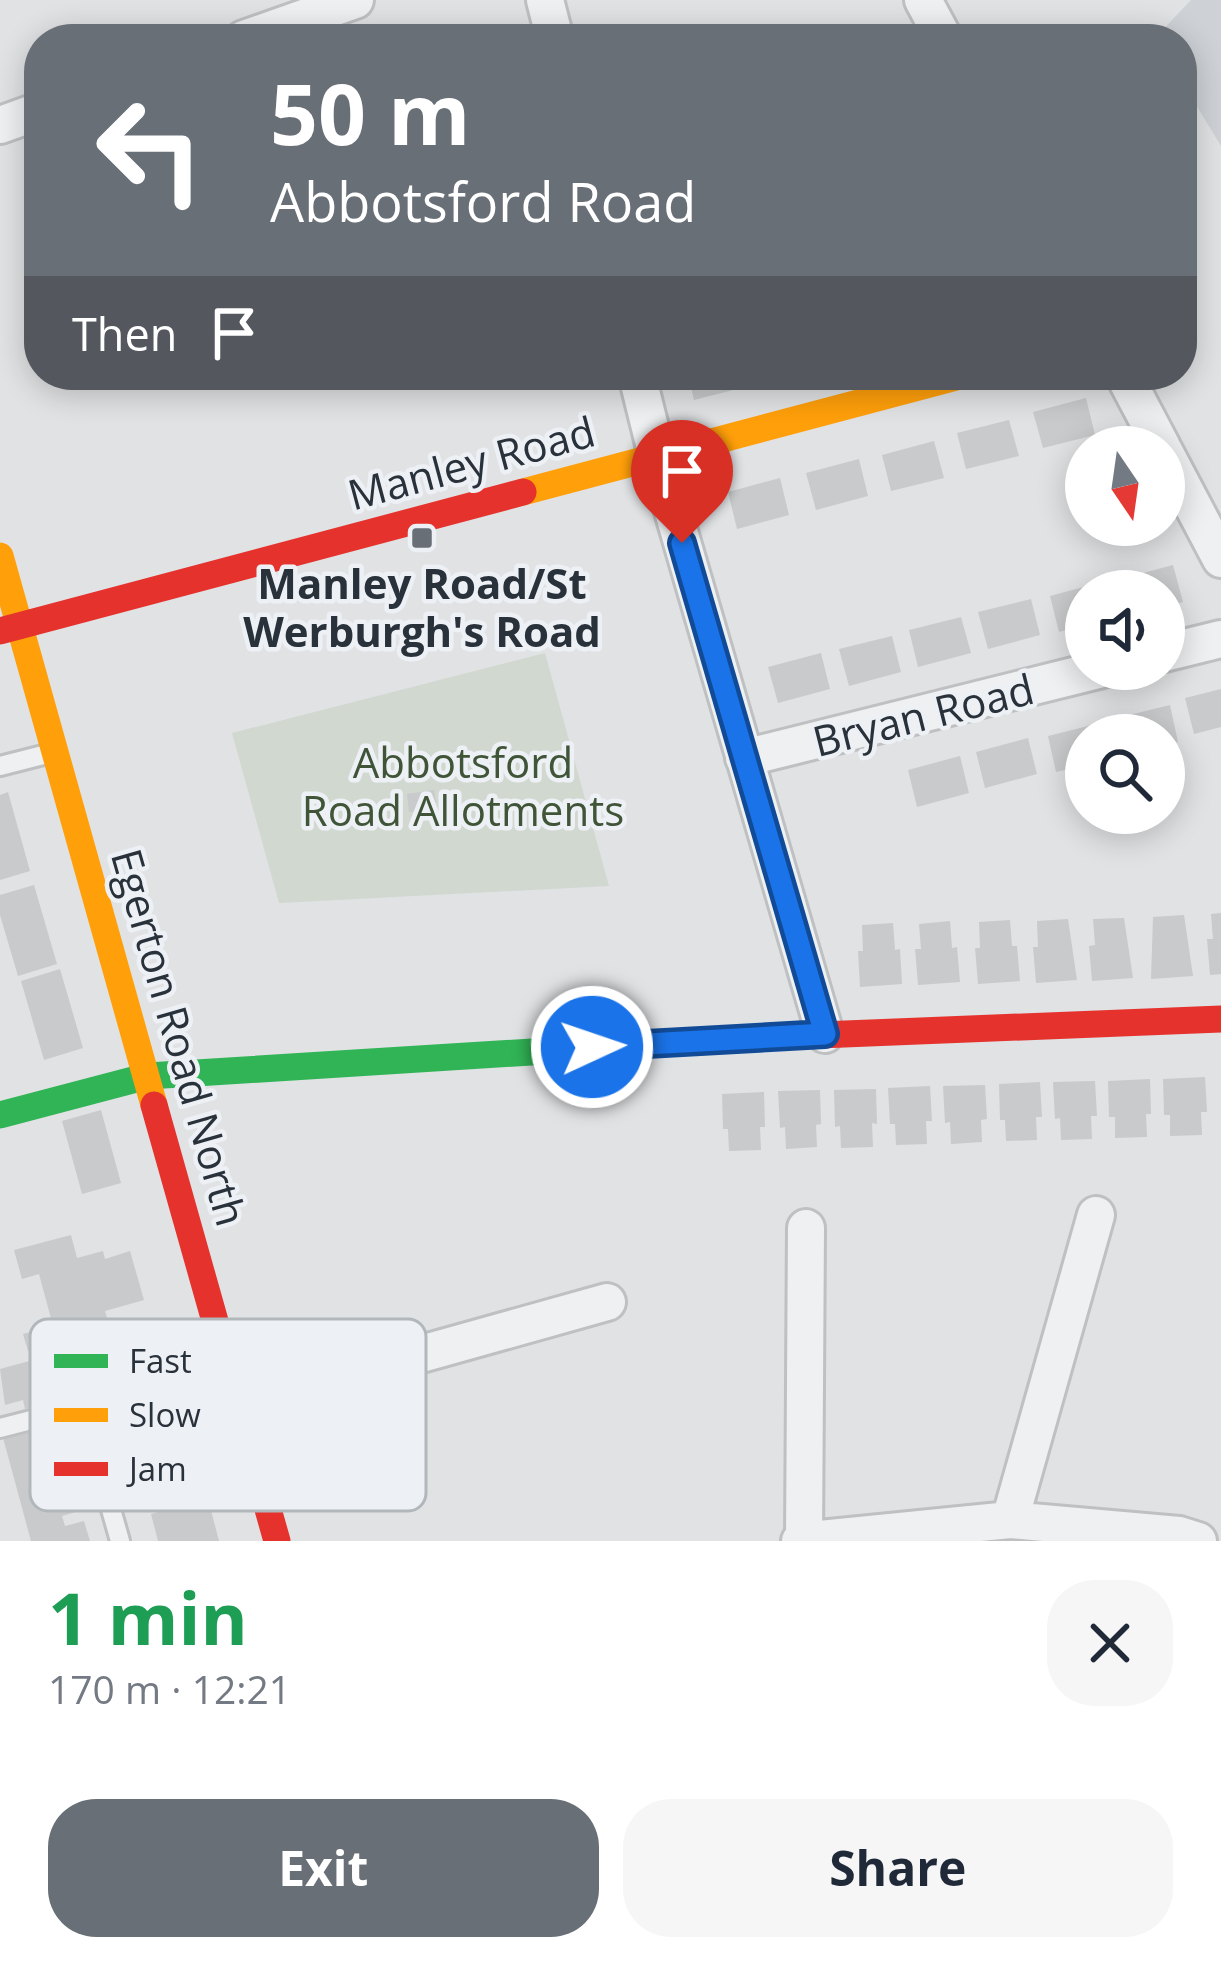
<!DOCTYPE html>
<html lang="en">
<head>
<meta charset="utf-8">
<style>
  :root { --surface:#fff; --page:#f6f6f7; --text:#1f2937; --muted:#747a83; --accent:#696f76 }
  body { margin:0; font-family:"Open Sans",sans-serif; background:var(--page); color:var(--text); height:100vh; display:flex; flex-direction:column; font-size:45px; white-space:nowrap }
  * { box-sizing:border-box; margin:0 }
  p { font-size:39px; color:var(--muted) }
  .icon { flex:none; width:66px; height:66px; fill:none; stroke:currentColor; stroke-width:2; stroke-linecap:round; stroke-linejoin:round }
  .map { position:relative; height:1541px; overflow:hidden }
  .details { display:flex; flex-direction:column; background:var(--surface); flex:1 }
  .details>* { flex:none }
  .top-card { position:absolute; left:24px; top:24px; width:1173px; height:366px; border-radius:48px; box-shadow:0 6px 30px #0003; background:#696f76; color:#fff; overflow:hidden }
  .needle { width:78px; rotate:167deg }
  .fabs { position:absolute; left:1065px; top:426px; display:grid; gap:24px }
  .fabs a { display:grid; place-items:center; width:120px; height:120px; border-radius:50%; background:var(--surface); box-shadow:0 6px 30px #0003; font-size:60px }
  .pin { position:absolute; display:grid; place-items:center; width:102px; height:102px; color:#fff; margin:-123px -51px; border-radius:50% 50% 50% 0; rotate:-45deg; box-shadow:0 0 12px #0007 }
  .pin .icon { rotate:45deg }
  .me { position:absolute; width:132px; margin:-66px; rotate:87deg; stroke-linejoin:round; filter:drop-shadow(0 0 9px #0008) }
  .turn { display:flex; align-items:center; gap:42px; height:252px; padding:0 48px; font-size:54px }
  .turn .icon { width:156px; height:156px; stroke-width:2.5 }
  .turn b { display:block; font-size:84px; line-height:102px }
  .then { display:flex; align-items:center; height:114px; padding:0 48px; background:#0003; gap:24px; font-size:45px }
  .round { display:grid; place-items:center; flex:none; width:126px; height:126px; border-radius:48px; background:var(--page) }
  .summary { display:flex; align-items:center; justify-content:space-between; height:204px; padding:0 48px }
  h1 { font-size:72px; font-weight:700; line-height:90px; color:#1e9e55 }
  .primary-button { display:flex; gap:24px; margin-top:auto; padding:24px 48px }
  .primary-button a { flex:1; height:138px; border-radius:48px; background:var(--accent); color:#fff; font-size:48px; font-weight:700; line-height:138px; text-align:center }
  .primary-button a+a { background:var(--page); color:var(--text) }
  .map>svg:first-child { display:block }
  .built { fill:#ced2d7 }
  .green { fill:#d1d8d0 }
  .building { fill:#c8cacc }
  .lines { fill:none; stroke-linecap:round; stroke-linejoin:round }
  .lane-casing { stroke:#bec0c2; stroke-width:24 }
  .street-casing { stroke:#bec0c2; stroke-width:42 }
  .lane { stroke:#eef0f1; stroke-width:18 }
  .street { stroke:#eef0f1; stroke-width:36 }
  .fast { stroke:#30b455; stroke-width:27 }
  .slow { stroke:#ff9f0a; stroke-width:27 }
  .jam { stroke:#e5322d; stroke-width:27 }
  .route-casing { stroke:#114b97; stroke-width:30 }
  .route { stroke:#1a73e8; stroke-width:21 }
  .poi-dot { fill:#696f76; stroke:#edf0f4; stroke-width:4.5 }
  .labels { text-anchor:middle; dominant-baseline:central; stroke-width:9; stroke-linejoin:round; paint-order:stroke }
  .street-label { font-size:42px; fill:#29313b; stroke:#edf0f4 }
  .poi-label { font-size:42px; font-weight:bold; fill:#29313b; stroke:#edf0f4 }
  .park-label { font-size:42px; fill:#405538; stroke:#edf0f4 }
  .key { fill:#edf0f4; stroke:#b2b7bc; stroke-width:3 }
  .key-label { font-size:33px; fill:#29313b }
</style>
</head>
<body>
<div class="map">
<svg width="1221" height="1541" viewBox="0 0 1221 1541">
  <rect width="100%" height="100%" fill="#e0e2e4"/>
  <path class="built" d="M1191,0H1221V146L1182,82V39L1155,38Z"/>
  <path class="green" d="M545,653L609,886L279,903L232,733Z"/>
  <path class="building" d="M688,375H746L749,386L694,400Z
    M1086,398L1095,435L1043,448L1033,412Z
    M1009,420L1019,456L966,469L957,433Z
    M934,441L944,478L891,491L882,455Z
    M859,459L868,496L816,510L806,473Z
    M780,478L789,515L737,529L728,492Z
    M1173,565L1183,602L1164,607V591H1124L1121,579Z
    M1102,582L1104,591H1086V625L1059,632L1050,596Z
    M1031,599L1040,635L988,649L978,612Z
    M961,617L971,653L918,667L909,630Z
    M892,636L901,672L849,686L839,649Z
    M821,653L830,689L778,703L768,667Z
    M1221,689V727L1194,734L1185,698Z
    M1170,705L1178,742L1164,745V735H1121L1117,718Z
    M1100,723L1103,735H1086V765L1056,772L1048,736Z
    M1028,738L1037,774L985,788L976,752Z
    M960,756L969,793L917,807L908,770Z
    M434,790L437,808L409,812L407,794Z
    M8,792L30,871L0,880V795Z
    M34,885L57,964L18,976L0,915V895Z
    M1221,913V974L1210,975L1207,939H1213L1211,914Z
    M1184,915L1193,976L1151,979L1153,917Z
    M1124,918L1133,978L1092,981L1089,946L1095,945L1093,919Z
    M1068,919L1077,980L1036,983L1033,947H1038L1037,921Z
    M1010,920L1012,946H1017L1020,981L978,984L975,948H980L979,922Z
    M950,921L952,948L957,947L960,982L918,985L915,949H921L919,924Z
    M893,923L895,950L900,949L902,984L860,987L858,951H863L862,925Z
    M60,969L83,1048L44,1060L21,981Z
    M1205,1077L1207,1112H1201L1202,1135L1170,1136V1115H1164L1163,1079Z
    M1150,1079L1151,1114H1146L1147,1137L1115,1138V1117H1109L1108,1081Z
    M1095,1081L1097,1116H1091L1092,1139L1061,1140L1060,1118L1055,1119L1053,1082Z
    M1040,1082L1042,1117H1036L1037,1140L1006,1141L1005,1120H1000L999,1084Z
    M985,1085L987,1119L981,1120L982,1142L951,1144L950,1122L945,1123L943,1086Z
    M930,1086L932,1121H926L927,1144L896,1145L895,1124H890L888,1088Z
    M876,1089L877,1124L872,1123L873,1147L841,1148L840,1126L835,1127L834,1090Z
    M820,1090L821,1124L816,1125L817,1147L786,1149L785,1127L780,1128L778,1091Z
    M764,1092L765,1127H760L761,1150L729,1151L728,1129H723L722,1094Z
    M101,1110L121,1183L82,1194L62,1121Z
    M71,1235L77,1258L103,1251L105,1259L130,1251L144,1300L105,1311L110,1328L28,1351L23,1334L53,1326L39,1274L22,1279L14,1250Z
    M44,1357L53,1392L47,1394L49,1403L25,1409L23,1400L5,1405L0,1369Z
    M56,1419L60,1433L41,1438L44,1449L63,1444L71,1472L52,1477L55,1488L74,1483L82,1510L62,1516L65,1526L84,1521L90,1541H31L2,1434Z
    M208,1499L219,1541H158L151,1514Z"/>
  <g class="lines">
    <defs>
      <path id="lane" d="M0,766L51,753
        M0,1428L82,1407L120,1541"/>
      <path id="street" d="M545,0L555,39
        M923,0L944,39
        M244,39L355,0
        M0,125L39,111
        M637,375L657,456L825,1034
        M1124,375L1162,447
        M1164,451L1221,559
        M1164,653L1221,639
        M744,758L1102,669
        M239,1405L607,1302
        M1010,1520L1096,1215
        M804,1540L806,1228
        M800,1541L1010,1520L1179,1535L1198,1541"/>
    </defs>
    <use href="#lane" class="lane-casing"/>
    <use href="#street" class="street-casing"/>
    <use href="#lane" class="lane"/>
    <use href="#street" class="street"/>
    <path class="fast" d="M0,1115L148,1076L770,1037"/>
    <path class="slow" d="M523,492L964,375
      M0,556L154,1105"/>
    <path class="jam" d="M0,631L523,492
      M770,1037L1221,1019
      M154,1105L277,1541"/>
  </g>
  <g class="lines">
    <defs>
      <path id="route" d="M592,1047L825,1034L682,543"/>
    </defs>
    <use href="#route" class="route-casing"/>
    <use href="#route" class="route"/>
  </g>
  <rect class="poi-dot" x="410" y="526" width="24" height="24" rx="6"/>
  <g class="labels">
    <g class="street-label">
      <text transform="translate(471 462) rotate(-15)">Manley Road</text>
      <text transform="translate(923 714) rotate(-14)">Bryan Road</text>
      <text transform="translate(180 1037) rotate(74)">Egerton Road North</text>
    </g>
    <g class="poi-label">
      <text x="422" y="582">Manley Road/St<tspan x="422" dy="48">Werburgh's Road</tspan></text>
    </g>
    <g class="park-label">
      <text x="463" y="761">Abbotsford<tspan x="463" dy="48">Road Allotments</tspan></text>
    </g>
  </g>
  <rect x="30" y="1319" width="396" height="192" rx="18" class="key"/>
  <rect x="54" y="1354" width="54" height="14" fill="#30b455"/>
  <rect x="54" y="1408" width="54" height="14" fill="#ff9f0a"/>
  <rect x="54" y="1462" width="54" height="14" fill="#e5322d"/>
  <g class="key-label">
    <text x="129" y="1373">Fast</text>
    <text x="129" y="1427">Slow</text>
    <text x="129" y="1481">Jam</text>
  </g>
</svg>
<div class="fabs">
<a><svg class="needle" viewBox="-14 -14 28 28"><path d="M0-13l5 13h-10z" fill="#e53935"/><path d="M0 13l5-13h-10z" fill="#747a83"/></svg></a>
<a><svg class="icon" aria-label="sound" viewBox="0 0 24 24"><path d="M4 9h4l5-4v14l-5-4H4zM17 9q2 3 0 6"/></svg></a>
<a><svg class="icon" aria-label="search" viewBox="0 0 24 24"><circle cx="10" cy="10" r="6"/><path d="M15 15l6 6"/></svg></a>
</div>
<div class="pin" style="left:682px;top:543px;background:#d93025"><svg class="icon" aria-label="arrive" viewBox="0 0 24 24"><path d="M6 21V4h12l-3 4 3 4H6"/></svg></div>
<svg class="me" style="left:592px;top:1047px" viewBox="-20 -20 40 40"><circle r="17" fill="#1a73e8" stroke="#fff" stroke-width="3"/><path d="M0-11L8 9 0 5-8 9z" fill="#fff"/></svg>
<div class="top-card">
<div class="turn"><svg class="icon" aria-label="left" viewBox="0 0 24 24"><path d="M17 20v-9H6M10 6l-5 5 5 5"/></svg><div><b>50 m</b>Abbotsford Road</div></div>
<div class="then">Then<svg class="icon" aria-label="arrive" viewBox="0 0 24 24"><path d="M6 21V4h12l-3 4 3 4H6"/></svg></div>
</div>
</div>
<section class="details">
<div class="summary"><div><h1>1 min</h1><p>170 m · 12:21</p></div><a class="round"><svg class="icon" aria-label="close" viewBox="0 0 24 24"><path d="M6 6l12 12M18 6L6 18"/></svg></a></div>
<div class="primary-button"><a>Exit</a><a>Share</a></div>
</section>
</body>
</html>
